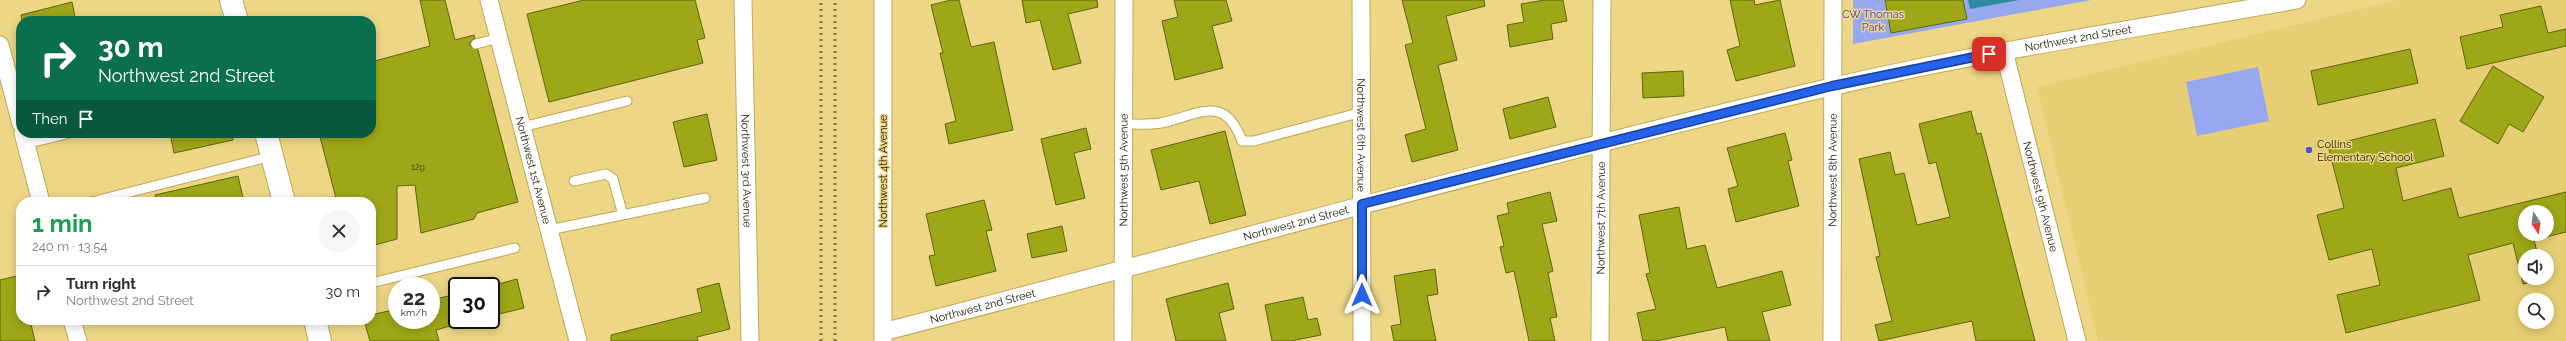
<!DOCTYPE html>
<html lang="en">
<head>
<meta charset="utf-8">
<style>
  :root { --surface:#fff; --page:#f7f7f7; --text:#2b2b33; --muted:#7c7c81; --line:#e1e1e2 }
  body { margin:0; font-family:Raleway,sans-serif; background:var(--page); color:var(--text); height:100vh; display:flex; flex-direction:column; font-size:15px; white-space:nowrap }
  * { box-sizing:border-box; margin:0 }
  p { font-size:13px; color:var(--muted) }
  .icon { flex:none; width:22px; height:22px; fill:none; stroke:currentColor; stroke-width:2; stroke-linecap:round; stroke-linejoin:round }
  .map { position:relative; flex:1; overflow:hidden }
  .panel { position:absolute; left:16px; top:197px; width:360px; height:128px; display:flex; flex-direction:column; background:var(--surface); border-radius:16px; box-shadow:0 2px 10px #0003 }
  .panel>* { flex:none }
  .banner { position:absolute; left:16px; top:16px; width:360px; height:122px; border-radius:16px; box-shadow:0 2px 10px #0003; background:#0b6e4f; color:#fff; overflow:hidden }
  .needle { width:26px; rotate:167deg }
  .buttons { position:absolute; left:2518px; top:205px; display:grid; gap:8px }
  .buttons a { display:grid; place-items:center; width:36px; height:36px; border-radius:50%; background:var(--surface); box-shadow:0 2px 10px #0003; font-size:20px }
  .speed { position:absolute; left:388px; top:277px; display:flex; gap:8px; font-size:20px; font-weight:700; text-align:center }
  .speed>* { display:grid; place-content:center; width:52px; height:52px; border-radius:50%; background:var(--surface); box-shadow:0 2px 10px #0003; line-height:1 }
  .speed small { font-size:10px; font-weight:400 }
  .speed .limit { border:2px solid #111; border-radius:6px; background:#fff; color:#111 }
  .pin { position:absolute; display:grid; place-items:center; width:34px; height:34px; color:#fff; margin:-17px; border-radius:8px; box-shadow:0 2px 6px #0006 }
  .me { position:absolute; width:44px; margin:-22px; rotate:0deg; stroke-linejoin:round; filter:drop-shadow(0 0 3px #0008) }
  .turn { display:flex; align-items:center; gap:14px; height:84px; padding:0 16px; font-size:18px }
  .turn .icon { width:52px; height:52px; stroke-width:2.5 }
  .turn b { display:block; font-size:28px; line-height:34px }
  .then { display:flex; align-items:center; height:38px; padding:0 16px; background:#0003; gap:8px; font-size:15px }
  .round { display:grid; place-items:center; flex:none; width:42px; height:42px; border-radius:21px; background:var(--page) }
  .head { display:flex; align-items:center; justify-content:space-between; height:68px; padding:0 16px }
  h1 { font-size:24px; font-weight:700; line-height:30px; color:#1e9e55 }
  ul { padding:0; list-style:none }
  li { display:flex; align-items:center; gap:12px; height:52px; padding:0 16px; border-top:1px solid var(--line) }
  li div { flex:1 }
  li b { display:block; font-size:15px }
  li em { font-style:normal }
  .map>svg:first-child { display:block }
  .built { fill:#e7ce74; fill-rule:evenodd }
  .green { fill:#97a7f0 }
  .water { fill:#2b8c9f }
  .building { fill:#9da717; stroke:#5e650c; fill-rule:evenodd }
  .lines { fill:none; stroke-linecap:round; stroke-linejoin:round }
  .service-casing { stroke:#bfa858; stroke-width:11 }
  .minor-casing { stroke:#bfa858; stroke-width:19 }
  .primary-casing { stroke:#bfa858; stroke-width:24 }
  .path { stroke:#9f8e53; stroke-width:2.5; stroke-dasharray:2 3; stroke-linecap:butt }
  .service { stroke:#fff; stroke-width:9 }
  .minor { stroke:#fff; stroke-width:17 }
  .primary { stroke:#fff; stroke-width:22 }
  .rail { stroke:#857642; stroke-width:3; stroke-dasharray:2 4; stroke-linecap:butt }
  .route-casing { stroke:#184099; stroke-width:10 }
  .route { stroke:#2563eb; stroke-width:7 }
  .poi-dot { fill:#4a55ca; stroke:#edd685; stroke-width:1.5 }
  .labels { text-anchor:middle; dominant-baseline:central; stroke-width:3; stroke-linejoin:round; paint-order:stroke }
  .number-label { font-size:9px; fill:#3e3b06 }
  .park-label { font-size:11px; fill:#3d43b8; stroke:#edd685 }
  .street-label { font-size:11px; fill:#1e1700; stroke:#edd685 }
  .poi-label { font-size:11px; fill:#1e1700; stroke:#edd685; text-anchor:start }
</style>
</head>
<body>
<div class="map">
<svg width="2566" height="341" viewBox="0 0 2566 341">
  <rect width="100%" height="100%" fill="#edd685"/>
  <path class="built" d="M2398,0H2566V341H2098L2037,87ZM2525,212H2547V234H2525ZM2525,256H2547V278H2525ZM2525,300H2547V322H2525Z"/>
  <path class="green" d="M1853,0H2091L1853,44Z
    M2258,67L2269,121L2197,136L2186,82Z"/>
  <path class="water" d="M1968,0H2019L1970,9Z"/>
  <path class="building" d="M420,0H445L455,40L474,35L475,38L470,42V46L478,50L518,202L477,213L474,219L421,233L415,185L397,186V239L371,246V202H337L319,133H371V62L430,46Z
    M584,0H695L705,38L697,40L703,63L549,102L527,14Z
    M951,0H959L971,47L994,42L1013,130L949,144L945,124L956,121L940,53H943L931,5Z
    M1022,0H1097L1098,7L1068,14L1081,63L1053,70L1040,20L1026,23Z
    M1174,0H1226L1232,21L1212,26L1223,68L1175,80L1162,21L1178,17Z
    M1402,0H1484L1485,6L1446,16L1457,60L1438,65L1458,150L1412,162L1405,135L1426,129L1405,45L1413,43Z
    M1545,0H1563L1567,21L1551,24L1553,39L1510,47L1507,25L1524,22L1521,4Z
    M1730,0H1754L1755,5L1780,0L1795,66L1736,81L1727,50L1740,46Z
    M1885,0H1963L1967,19L1891,33Z
    M72,2L76,21H22L21,15Z
    M2541,6L2548,33L2566,29V46L2467,69L2460,37L2503,27L2500,15Z
    M2410,49L2418,83L2318,105L2311,71Z
    M2493,66L2544,97L2523,132L2509,124L2498,144L2460,121Z
    M1683,71L1684,96L1643,98L1642,73Z
    M1548,97L1556,127L1510,139L1503,109Z
    M1971,111L1977,134L1981,133L2035,341H1976L1972,321L1879,341L1875,325L1892,321L1876,257L1880,256L1859,159L1890,152L1895,175L1904,173L1917,225L1950,217L1936,162L1929,164L1919,124Z
    M707,114L717,160L684,167L673,122Z
    M2435,119L2444,156L2396,168L2403,201L2451,188L2459,218L2566,192V232L2534,240L2538,256H2525V278L2543,279L2523,284L2513,243L2468,255L2480,300L2346,333L2337,295L2380,285L2372,249L2329,260L2317,215L2344,208L2328,146ZM2525,212H2547V234H2525Z
    M1086,128L1091,149L1074,153L1085,198L1056,205L1041,139Z
    M1225,131L1246,215L1210,224L1199,181L1161,190L1151,150Z
    M170,133H233V140L174,153Z
    M1785,133L1792,160L1788,161L1799,206L1736,222L1728,189L1738,186L1727,148Z
    M238,176L244,202H156L155,195Z
    M1550,192L1557,221L1542,224L1553,271L1548,273L1557,317L1550,318L1555,341H1529L1514,271L1506,273L1500,247L1504,246L1497,216L1509,213L1507,203Z
    M984,200L992,230L986,231L996,271L936,286L929,256L935,255L926,214Z
    M1679,207L1687,249L1705,245L1717,288L1782,271L1791,305L1762,312L1770,341H1728L1725,327L1656,341H1643L1637,313L1656,309L1646,274L1650,273L1639,215Z
    M1062,226L1067,251L1032,258L1027,234Z
    M1435,269L1438,294L1427,296L1436,341H1394L1391,326L1401,324L1394,276Z
    M21,275V322L30,320L35,341H0V280Z
    M517,279L524,308L491,316V286Z
    M719,283L730,329L697,337L698,341H611V335L702,312L697,289Z
    M1228,283L1234,309L1219,313L1226,341H1176L1166,299Z
    M457,294V324L436,330L439,341H370L364,320H371V315L397,309V320H431V300Z
    M1303,297L1308,320L1317,318L1321,335L1291,341H1272L1265,305Z"/>
  <g class="lines">
    <defs>
      <path id="service" d="M476,44L499,38
        M1124,124C1136,124 1149,125 1161,123C1199,115 1224,93 1242,141H1254L1362,112
        M522,127L627,101
        M26,144L70,133
        M574,181L606,174L613,179L623,215
        M91,202L272,156
        M549,230L705,198
        M371,283L515,248"/>
      <g id="minor">
        <path id="s1" d="M489,0L578,341"/>
        <path id="s2" d="M743,0L750,341"/>
        <path d="M883,0V341"/>
        <path id="s3" d="M1361,0L1362,341"/>
        <path d="M0,45L21,124"/>
        <path id="s4" d="M2004,51L2077,341"/>
        <path d="M23,133L41,202"/>
        <path d="M72,320L78,341"/>
        <path id="s5" d="M883,332C1199,251 1513,161 1831,87C1985,51 2142,28 2297,0"/>
        <path id="s6" d="M1123,341L1124,0"/>
        <path id="s7" d="M1600,341L1602,0"/>
        <path id="s8" d="M1832,341L1833,0"/>
      </g>
      <path id="primary" d="M231,0L237,21
        M266,133L284,202
        M315,320L320,341"/>
    </defs>
    <use href="#service" class="service-casing"/>
    <use href="#minor" class="minor-casing"/>
    <use href="#primary" class="primary-casing"/>
    <path class="path" d="M1878,0H1879"/>
    <use href="#service" class="service"/>
    <use href="#minor" class="minor"/>
    <use href="#primary" class="primary"/>
    <path class="rail" d="M821,341V0
      M835,341V0"/>
  </g>
  <g class="lines">
    <defs>
      <path id="route" d="M1362,295V204L1832,86L1989,54"/>
    </defs>
    <use href="#route" class="route-casing"/>
    <use href="#route" class="route"/>
  </g>
  <circle class="poi-dot" cx="2309" cy="150" r="4"/>
  <g class="labels">
    <g class="number-label">
      <text x="418" y="167">129</text>
    </g>
    <g class="park-label">
      <text x="1873" y="14">CW Thomas<tspan x="1873" dy="13">Park</tspan></text>
    </g>
    <g class="street-label">
      <text stroke="none"><textPath href="#s5" startOffset="1231">Northwest 2nd Street</textPath></text>
      <text stroke="none"><textPath href="#s3" startOffset="135">Northwest 6th Avenue</textPath></text>
      <text stroke="none"><textPath href="#s1" startOffset="176">Northwest 1st Avenue</textPath></text>
      <text stroke="none"><textPath href="#s2" startOffset="171">Northwest 3rd Avenue</textPath></text>
      <text stroke="none"><textPath href="#s8" startOffset="171">Northwest 8th Avenue</textPath></text>
      <text transform="translate(883 171) rotate(-90)">Northwest 4th Avenue</text>
      <text stroke="none"><textPath href="#s6" startOffset="171">Northwest 5th Avenue</textPath></text>
      <text stroke="none"><textPath href="#s4" startOffset="150">Northwest 9th Avenue</textPath></text>
      <text stroke="none"><textPath href="#s7" startOffset="123">Northwest 7th Avenue</textPath></text>
      <text stroke="none"><textPath href="#s5" startOffset="427">Northwest 2nd Street</textPath></text>
      <text stroke="none"><textPath href="#s5" startOffset="103">Northwest 2nd Street</textPath></text>
    </g>
    <g class="poi-label">
      <text x="2317" y="144">Collins<tspan x="2317" dy="13">Elementary School</tspan></text>
    </g>
  </g>
</svg>
<div class="buttons">
<a><svg class="needle" viewBox="-14 -14 28 28"><path d="M0-13l5 13h-10z" fill="#e53935"/><path d="M0 13l5-13h-10z" fill="#7c7c81"/></svg></a>
<a><svg class="icon" aria-label="sound" viewBox="0 0 24 24"><path d="M4 9h4l5-4v14l-5-4H4zM17 9q2 3 0 6"/></svg></a>
<a><svg class="icon" aria-label="search" viewBox="0 0 24 24"><circle cx="10" cy="10" r="6"/><path d="M15 15l6 6"/></svg></a>
</div>
<div class="speed"><div>22<small>km/h</small></div><div class="limit">30</div></div>
<div class="pin" style="left:1989px;top:54px;background:#d93025"><svg class="icon" aria-label="arrive" viewBox="0 0 24 24"><path d="M6 21V4h12l-3 4 3 4H6"/></svg></div>
<svg class="me" style="left:1362px;top:295px" viewBox="-20 -20 40 40"><path d="M0-17L14 15 0 8-14 15z" fill="#2563eb" stroke="#fff" stroke-width="4"/></svg>
<div class="banner">
<div class="turn"><svg class="icon" aria-label="right" viewBox="0 0 24 24"><path d="M7 20v-9h11M14 6l5 5-5 5"/></svg><div><b>30 m</b>Northwest 2nd Street</div></div>
<div class="then">Then<svg class="icon" aria-label="arrive" viewBox="0 0 24 24"><path d="M6 21V4h12l-3 4 3 4H6"/></svg></div>
</div>
<section class="panel">
<div class="head"><div><h1>1 min</h1><p>240 m · 13:54</p></div><a class="round"><svg class="icon" aria-label="close" viewBox="0 0 24 24"><path d="M6 6l12 12M18 6L6 18"/></svg></a></div>
<ul>
<li><svg class="icon" aria-label="right" viewBox="0 0 24 24"><path d="M7 20v-9h11M14 6l5 5-5 5"/></svg><div><b>Turn right</b><p>Northwest 2nd Street</p></div><em>30 m</em></li>
</ul>
</section>
</div>
</body>
</html>
